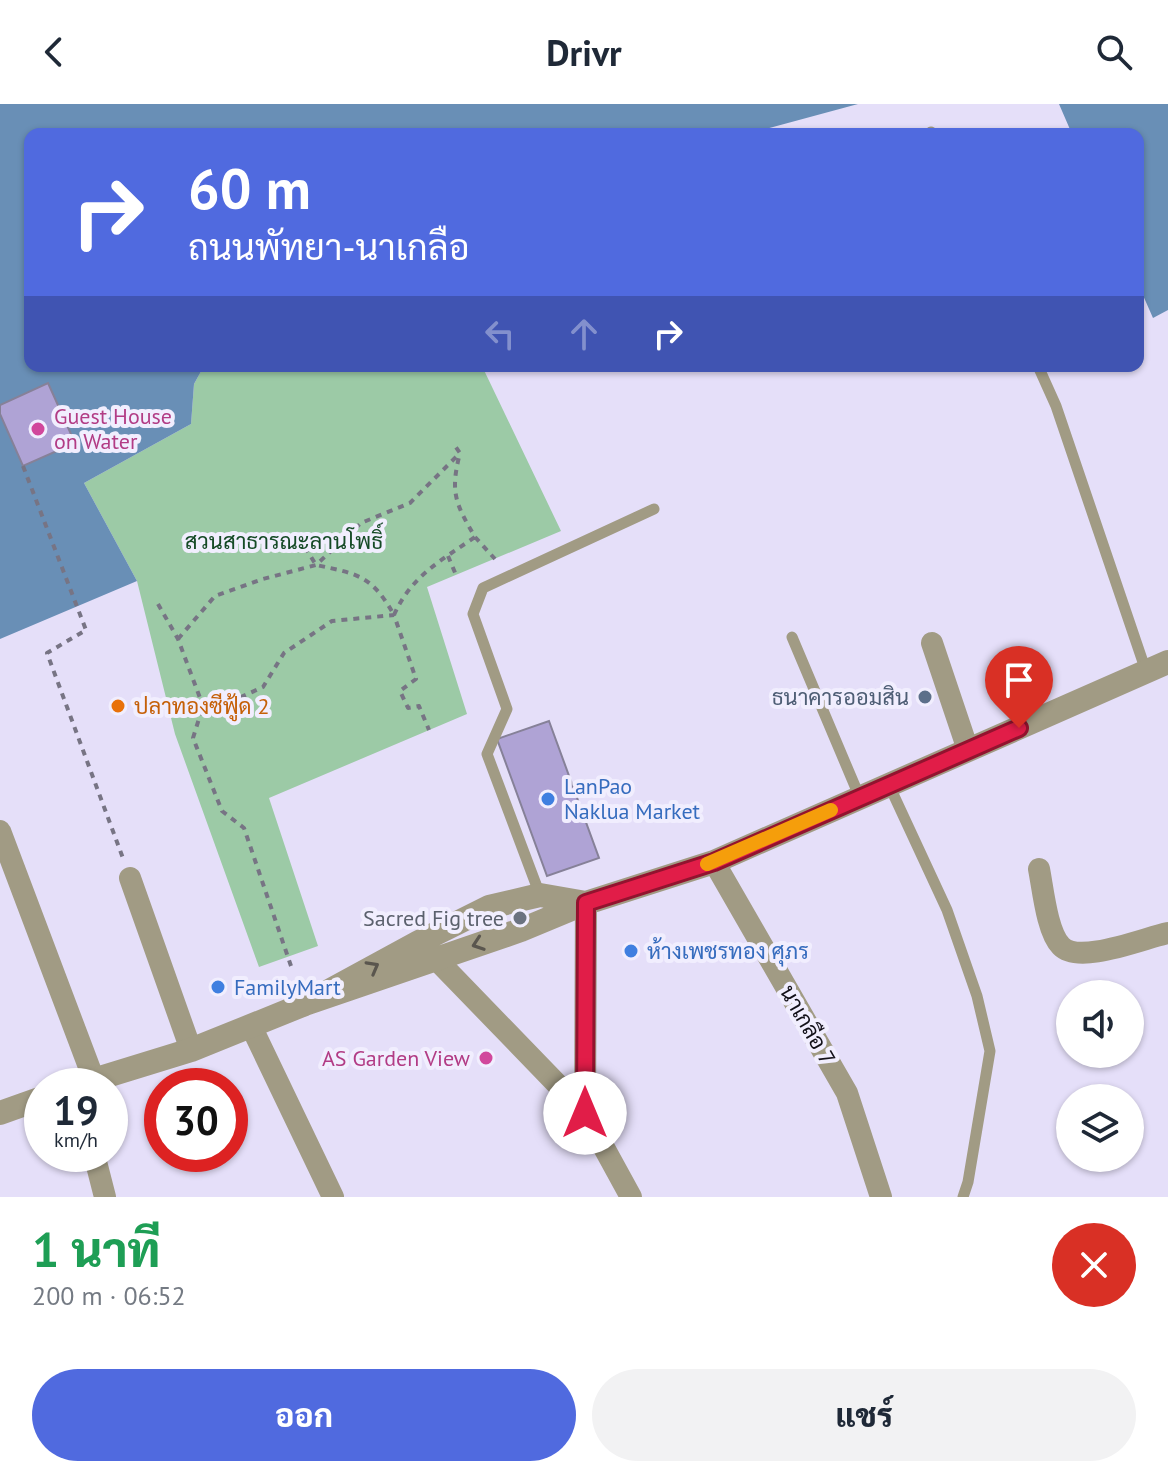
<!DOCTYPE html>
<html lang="th">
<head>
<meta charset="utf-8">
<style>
  :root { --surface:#fff; --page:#f2f2f3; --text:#1f2937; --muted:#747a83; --accent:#506adf }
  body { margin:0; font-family:"PT Sans",Sarabun,sans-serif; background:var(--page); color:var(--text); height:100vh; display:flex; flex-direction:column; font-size:30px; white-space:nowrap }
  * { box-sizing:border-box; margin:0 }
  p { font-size:26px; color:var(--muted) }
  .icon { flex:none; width:44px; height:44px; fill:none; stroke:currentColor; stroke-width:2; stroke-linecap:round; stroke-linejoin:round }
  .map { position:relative; height:1093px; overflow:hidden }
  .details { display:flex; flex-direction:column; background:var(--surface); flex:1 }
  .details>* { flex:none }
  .guide { position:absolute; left:24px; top:24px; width:1120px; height:244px; border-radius:16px; box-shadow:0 2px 6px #0004; background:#506adf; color:#fff; overflow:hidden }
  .buttons { position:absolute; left:1056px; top:876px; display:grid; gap:16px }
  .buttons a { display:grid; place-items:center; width:88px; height:88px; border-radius:50%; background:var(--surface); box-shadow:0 2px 6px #0004; font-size:40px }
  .speed { position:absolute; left:24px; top:964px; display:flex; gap:16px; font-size:40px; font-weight:700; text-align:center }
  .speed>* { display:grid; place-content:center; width:104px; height:104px; border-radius:50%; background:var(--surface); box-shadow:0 2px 6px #0004; line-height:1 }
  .speed small { font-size:20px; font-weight:400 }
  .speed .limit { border:12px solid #d22; background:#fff; color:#111 }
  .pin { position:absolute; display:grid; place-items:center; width:68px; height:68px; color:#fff; margin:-82px -34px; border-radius:50% 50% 50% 0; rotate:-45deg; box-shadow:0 0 8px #0007 }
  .pin .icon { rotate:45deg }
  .me { position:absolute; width:88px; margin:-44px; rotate:0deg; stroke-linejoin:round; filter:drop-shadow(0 0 6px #0008) }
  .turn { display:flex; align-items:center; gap:28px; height:168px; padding:0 32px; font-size:36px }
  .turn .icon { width:104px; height:104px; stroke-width:2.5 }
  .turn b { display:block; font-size:56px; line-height:68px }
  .lanes { display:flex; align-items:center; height:76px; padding:0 32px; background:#0003; justify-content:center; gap:40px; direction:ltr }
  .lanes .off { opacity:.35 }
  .round { display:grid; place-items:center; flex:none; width:84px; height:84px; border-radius:42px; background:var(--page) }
  .overview { display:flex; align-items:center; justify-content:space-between; height:136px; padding:0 32px }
  h1 { font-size:48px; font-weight:800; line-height:60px; color:#1e9e55 }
  .button { display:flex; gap:16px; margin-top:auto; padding:16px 32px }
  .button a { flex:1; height:92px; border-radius:48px; background:var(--accent); color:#fff; font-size:32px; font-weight:800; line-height:92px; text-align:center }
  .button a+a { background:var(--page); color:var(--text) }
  header { display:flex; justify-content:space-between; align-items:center; height:104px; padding:0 32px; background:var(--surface); font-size:36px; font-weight:800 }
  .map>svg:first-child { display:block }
  .green { fill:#9ccaa6 }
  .water { fill:#698fb6 }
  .building { fill:#afa3d5; stroke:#868198; stroke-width:2 }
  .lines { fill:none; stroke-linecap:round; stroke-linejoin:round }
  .path { stroke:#777484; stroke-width:4; stroke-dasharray:6 6; stroke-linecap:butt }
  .service { stroke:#a19b84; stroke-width:11 }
  .minor { stroke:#a19b84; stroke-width:22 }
  .tertiary { stroke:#a19b84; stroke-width:24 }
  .oneway { stroke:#5a564e }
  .route-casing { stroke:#92132f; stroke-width:20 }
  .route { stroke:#e11d48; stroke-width:14 }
  .slow { stroke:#f59e0b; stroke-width:14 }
  .hotel-dot { fill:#d1479c; stroke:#f1eefe; stroke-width:3 }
  .service-dot { fill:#5c6f8a; stroke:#f1eefe; stroke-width:3 }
  .food-dot { fill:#e8710a; stroke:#f1eefe; stroke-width:3 }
  .shop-dot { fill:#3f7fe0; stroke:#f1eefe; stroke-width:3 }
  .worship-dot { fill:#6b7280; stroke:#f1eefe; stroke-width:3 }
  .labels { text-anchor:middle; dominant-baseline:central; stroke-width:8; stroke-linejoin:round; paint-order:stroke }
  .hotel-label { font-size:22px; fill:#b23c85; stroke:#f1eefe; text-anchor:start }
  .park-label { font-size:22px; fill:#154a26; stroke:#f1eefe }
  .service-label { font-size:22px; fill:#4e5e75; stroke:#f1eefe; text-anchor:end }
  .food-label { font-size:22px; fill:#c56008; stroke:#f1eefe; text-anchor:start }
  .shop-label { font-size:22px; fill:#366cbe; stroke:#f1eefe; text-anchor:start }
  .worship-label { font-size:22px; fill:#5b616d; stroke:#f1eefe; text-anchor:end }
  .street-label { font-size:22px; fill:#121018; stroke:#f1eefe }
</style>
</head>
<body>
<header><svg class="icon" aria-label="back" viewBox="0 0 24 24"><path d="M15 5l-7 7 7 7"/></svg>Drivr<svg class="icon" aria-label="search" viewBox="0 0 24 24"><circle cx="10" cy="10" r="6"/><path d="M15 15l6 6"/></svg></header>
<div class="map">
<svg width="1168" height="1093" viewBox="0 0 1168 1093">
  <rect width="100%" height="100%" fill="#e5dff9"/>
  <path class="green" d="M204,262H482L561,427L427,483L467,610L269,694L318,842L259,863L175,630L137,477L84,379L191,320L194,280Z"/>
  <path class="water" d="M0,0H858L747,30H30V262H204L194,280L191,320L84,379L137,477L0,535Z
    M1059,0H1168V206L1153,214L1138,180V30H1072Z"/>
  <path class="building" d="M48,279L75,339L23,362L0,310V301Z
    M549,617L599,754L547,772L497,635Z"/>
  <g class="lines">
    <path class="path" d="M23,362L86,526L47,549L124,757
      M475,433L495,455
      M305,443L316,461C359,470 372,472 394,511
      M448,452L456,471
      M158,500L178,535L203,602
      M394,511C411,472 442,456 475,433C455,399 450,388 460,349L453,339
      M178,535L215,492L263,475L316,461L361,419L410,399L460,349
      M291,862L244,724L222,707L193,634L203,602L239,594L263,583L284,549L332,517L394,511L416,575L400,587L408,604L419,602L429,626"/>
    <path class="service" d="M931,28L932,30
      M1038,262L1056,302L1146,567
      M792,533L860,694
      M889,681L947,806L977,892L990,947L968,1078L963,1093
      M540,791L487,650L507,605L473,510L483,484L654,405"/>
    <path class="minor" d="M932,539L968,646
      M0,727L94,976
      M714,758L847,989L881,1093
      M1039,765C1043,785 1047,828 1061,842C1079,861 1144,834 1168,829
      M130,774L191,946
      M436,855L585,1009L631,1093
      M251,922L333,1093
      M585,1009L586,799
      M94,1050L105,1093"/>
    <path class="tertiary" d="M586,799L714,758L1168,558
      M74,982L191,946L305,900L521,826L586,799L540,791L489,803L417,839L305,900
      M0,1009L42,994"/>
  </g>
  <defs><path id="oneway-chevron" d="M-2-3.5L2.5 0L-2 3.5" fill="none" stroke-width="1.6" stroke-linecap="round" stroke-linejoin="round" transform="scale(2)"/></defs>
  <g class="oneway">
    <use href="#oneway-chevron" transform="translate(478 840) rotate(161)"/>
    <use href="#oneway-chevron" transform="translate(373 863) rotate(-29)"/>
  </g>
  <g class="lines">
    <defs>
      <path id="route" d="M585,1009L586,799L714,758L1019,624"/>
    </defs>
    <use href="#route" class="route-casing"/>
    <use href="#route" class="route"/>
    <path class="slow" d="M707,760L831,706"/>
  </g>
  <g class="hotel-dot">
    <circle cx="38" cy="325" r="8"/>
    <circle cx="486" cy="954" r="8"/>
  </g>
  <circle class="service-dot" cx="925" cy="593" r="8"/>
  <circle class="food-dot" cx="118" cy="602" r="8"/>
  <g class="shop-dot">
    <circle cx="548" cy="695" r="8"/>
    <circle cx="631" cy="847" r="8"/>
    <circle cx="218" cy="883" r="8"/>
  </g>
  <circle class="worship-dot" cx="520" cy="814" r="8"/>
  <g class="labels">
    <g class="hotel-label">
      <text x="54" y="312">Guest House<tspan x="54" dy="25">on Water</tspan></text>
      <text x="470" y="954" text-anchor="end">AS Garden View</text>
    </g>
    <g class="park-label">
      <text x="284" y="437">สวนสาธารณะลานโพธิ์</text>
    </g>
    <g class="service-label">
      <text x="909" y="593">ธนาคารออมสิน</text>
    </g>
    <g class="food-label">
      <text x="134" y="602">ปลาทองซีฟู้ด 2</text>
    </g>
    <g class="shop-label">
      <text x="564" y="682">LanPao<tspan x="564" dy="25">Naklua Market</tspan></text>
      <text x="647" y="847">ห้างเพชรทอง ศุภร</text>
      <text x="234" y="883">FamilyMart</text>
    </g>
    <g class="worship-label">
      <text x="504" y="814">Sacred Fig tree</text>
    </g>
    <g class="street-label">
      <text transform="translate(808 921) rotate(60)">นาเกลือ 7</text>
    </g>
  </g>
</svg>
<div class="buttons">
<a><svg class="icon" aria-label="sound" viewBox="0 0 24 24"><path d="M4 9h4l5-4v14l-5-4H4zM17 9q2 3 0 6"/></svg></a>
<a><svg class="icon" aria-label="layers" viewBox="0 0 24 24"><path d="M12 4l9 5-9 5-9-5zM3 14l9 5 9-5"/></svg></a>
</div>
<div class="speed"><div>19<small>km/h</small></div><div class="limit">30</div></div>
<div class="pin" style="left:1019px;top:624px;background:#d93025"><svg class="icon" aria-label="arrive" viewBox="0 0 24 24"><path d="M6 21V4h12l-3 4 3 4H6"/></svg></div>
<svg class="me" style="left:585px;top:1009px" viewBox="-20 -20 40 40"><circle r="19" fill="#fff"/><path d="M0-13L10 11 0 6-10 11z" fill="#e11d48"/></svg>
<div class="guide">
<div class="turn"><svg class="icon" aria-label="right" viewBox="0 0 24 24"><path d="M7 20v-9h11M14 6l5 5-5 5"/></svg><div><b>60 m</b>ถนนพัทยา-นาเกลือ</div></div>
<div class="lanes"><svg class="icon off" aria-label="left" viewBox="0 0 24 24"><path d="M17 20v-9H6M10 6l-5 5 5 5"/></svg><svg class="icon off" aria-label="ahead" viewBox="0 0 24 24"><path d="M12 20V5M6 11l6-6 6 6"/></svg><svg class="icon" aria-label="right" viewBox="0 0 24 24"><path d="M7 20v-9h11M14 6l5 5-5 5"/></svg></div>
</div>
</div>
<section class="details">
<div class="overview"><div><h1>1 นาที</h1><p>200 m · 06:52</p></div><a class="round" style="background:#d93025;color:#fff"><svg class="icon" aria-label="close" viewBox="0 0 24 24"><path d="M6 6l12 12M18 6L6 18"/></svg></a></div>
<div class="button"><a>ออก</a><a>แชร์</a></div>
</section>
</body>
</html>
